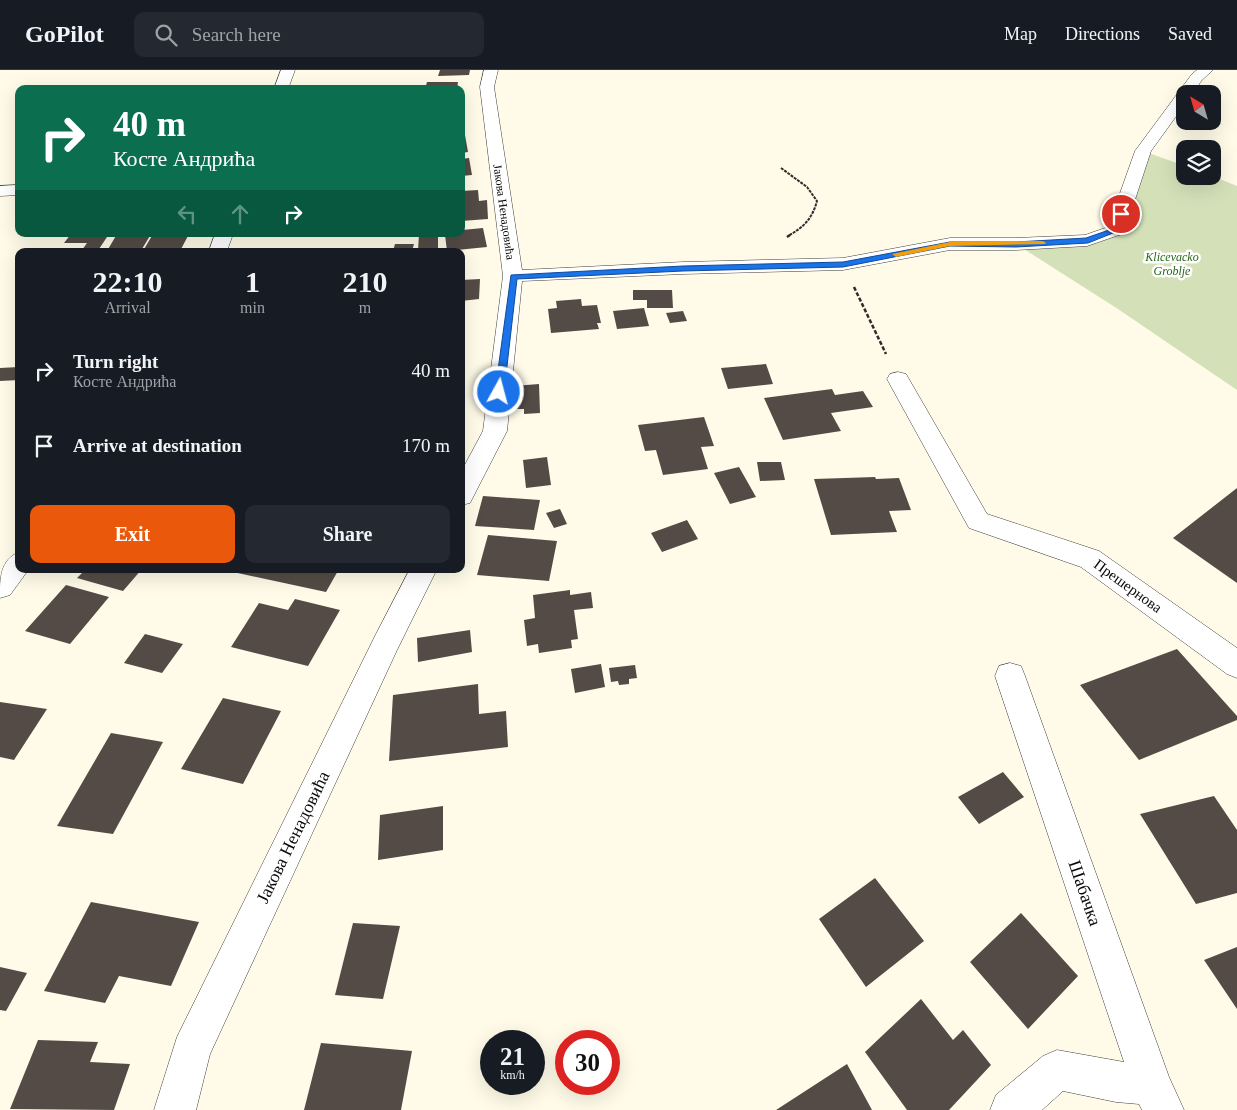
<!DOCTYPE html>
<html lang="en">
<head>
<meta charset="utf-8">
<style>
  :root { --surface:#171b24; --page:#242831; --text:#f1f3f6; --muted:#9ea1a6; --line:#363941; --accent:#ea580c }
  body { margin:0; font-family:"Times New Roman",serif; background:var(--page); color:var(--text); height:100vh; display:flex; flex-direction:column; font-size:19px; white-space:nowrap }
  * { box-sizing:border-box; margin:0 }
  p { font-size:16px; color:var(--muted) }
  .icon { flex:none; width:28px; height:28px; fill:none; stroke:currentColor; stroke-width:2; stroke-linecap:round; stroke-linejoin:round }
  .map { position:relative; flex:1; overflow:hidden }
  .drawer { position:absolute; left:15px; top:178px; width:450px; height:325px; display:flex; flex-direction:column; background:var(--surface); border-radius:10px; box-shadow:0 5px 20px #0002 }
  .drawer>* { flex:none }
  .banner { position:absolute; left:15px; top:15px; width:450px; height:152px; border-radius:10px; box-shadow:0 5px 20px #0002; background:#0b6e4f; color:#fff; overflow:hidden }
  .needle { width:32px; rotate:323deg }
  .buttons { position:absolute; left:1176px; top:15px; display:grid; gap:10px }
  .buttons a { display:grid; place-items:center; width:45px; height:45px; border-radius:10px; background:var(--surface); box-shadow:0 5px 20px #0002; font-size:25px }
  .speed { position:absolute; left:480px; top:960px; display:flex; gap:10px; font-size:25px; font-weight:700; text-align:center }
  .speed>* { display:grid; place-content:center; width:65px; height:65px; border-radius:50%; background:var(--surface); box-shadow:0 5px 20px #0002; line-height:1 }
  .speed small { font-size:12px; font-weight:400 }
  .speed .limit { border:8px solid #d22; background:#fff; color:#111 }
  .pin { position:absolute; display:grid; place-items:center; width:42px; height:42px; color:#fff; margin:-21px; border:2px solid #fff; border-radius:50%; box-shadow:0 1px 5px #0007 }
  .me { position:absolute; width:55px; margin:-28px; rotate:7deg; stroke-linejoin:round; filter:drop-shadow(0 0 4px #0008) }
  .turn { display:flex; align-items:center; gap:18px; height:105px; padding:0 15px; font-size:22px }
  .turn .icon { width:65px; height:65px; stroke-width:2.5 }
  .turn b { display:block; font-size:35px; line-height:42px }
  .lanes { display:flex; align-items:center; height:48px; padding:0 15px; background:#0003; justify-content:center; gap:25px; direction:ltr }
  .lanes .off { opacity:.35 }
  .eta { display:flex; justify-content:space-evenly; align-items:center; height:85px; text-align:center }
  .eta b { font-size:30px; font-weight:700; line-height:35px }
  .primary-button { display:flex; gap:10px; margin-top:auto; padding:10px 15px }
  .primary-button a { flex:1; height:58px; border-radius:10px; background:var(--accent); color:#fff; font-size:20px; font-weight:700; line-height:58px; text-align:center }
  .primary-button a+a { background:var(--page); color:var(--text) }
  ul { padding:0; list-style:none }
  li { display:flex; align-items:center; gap:15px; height:75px; padding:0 15px }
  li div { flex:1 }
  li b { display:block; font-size:19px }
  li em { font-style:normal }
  header { display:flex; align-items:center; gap:30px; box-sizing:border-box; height:70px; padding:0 25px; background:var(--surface); border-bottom:1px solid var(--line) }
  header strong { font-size:24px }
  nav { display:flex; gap:28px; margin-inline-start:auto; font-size:18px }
  .search { width:350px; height:45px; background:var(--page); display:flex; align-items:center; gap:12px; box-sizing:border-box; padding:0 18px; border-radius:10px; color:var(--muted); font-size:19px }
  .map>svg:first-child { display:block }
  .cemetery { fill:#d4e1b8 }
  .building { fill:#544b46 }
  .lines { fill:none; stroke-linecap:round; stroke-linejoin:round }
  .street-casing { stroke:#3d3d3d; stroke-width:1 }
  .path-far1 { stroke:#2c2c2c; stroke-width:2; stroke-dasharray:3 1; stroke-linecap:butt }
  .path { stroke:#2c2c2c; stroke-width:2.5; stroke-dasharray:4 2; stroke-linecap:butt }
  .street { fill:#fff; fill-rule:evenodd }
  .route { fill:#1a73e8; stroke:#114b97 }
  .slow { fill:#f59e0b }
  .labels { text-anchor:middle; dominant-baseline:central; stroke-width:5; stroke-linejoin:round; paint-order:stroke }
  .far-street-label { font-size:12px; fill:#0a0a0a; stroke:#fff }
  .far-park-label { font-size:12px; font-style:italic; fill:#276617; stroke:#fff }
  .street-label { font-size:15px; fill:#0a0a0a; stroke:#fff }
  .near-street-label { font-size:18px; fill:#0a0a0a; stroke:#fff }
</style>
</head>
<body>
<header>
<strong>GoPilot</strong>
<div class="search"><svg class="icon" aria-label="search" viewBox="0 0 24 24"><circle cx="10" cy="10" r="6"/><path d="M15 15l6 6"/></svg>Search here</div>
<nav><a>Map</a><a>Directions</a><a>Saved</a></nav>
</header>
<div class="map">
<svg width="1237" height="1040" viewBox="0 0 1237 1040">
  <rect width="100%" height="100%" fill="#fffbe8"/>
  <path class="cemetery" d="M1143,81L1185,96V106H1212L1237,116V320L1118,239L1016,174L1087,170L1115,160Z"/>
  <path class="building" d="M440,0H470L469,5L438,6Z
    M427,12H458L457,19H425Z
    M461,65H465L468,82L461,83Z
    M469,88L472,105L461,106V89Z
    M478,120L479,131L487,130L488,149L461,151V121Z
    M483,158L487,177L447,181L445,165L461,164L462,160Z
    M71,164H109L99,179L82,180L87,173H64Z
    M117,164H151L142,179L107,181Z
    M153,164H189L180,181H143Z
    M419,164H438V179L418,181Z
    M395,174H414L412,181H393Z
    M480,209L479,229L461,231V210Z
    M633,220H672L673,238H647V230H633Z
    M581,229L582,236L597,235L601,253H597L599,259L551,263L548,239L557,238L556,231Z
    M644,238L649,256L617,259L613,241Z
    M683,241L687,251L670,253L666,243Z
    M766,294L773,314L728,319L721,298Z
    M19,297V310L0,311V298Z
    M539,314L540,343L524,344V339H513L514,316Z
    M832,319L835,325L863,321L873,337L831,343L841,361L783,370L764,328Z
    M704,347L714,376L701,377L708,399L663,405L656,380L645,381L638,355Z
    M547,387L551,415L526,418L523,390Z
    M757,392H781L785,410L760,411Z
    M739,397L756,427L730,434L714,403Z
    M875,407L876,409L899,408L911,440L889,441L897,462L831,465L814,409Z
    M1237,418V513L1173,468Z
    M483,426L540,430L534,460L475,456Z
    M560,439L567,454L554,458L546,443Z
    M687,450L698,469L662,482L651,463Z
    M488,465L557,471L549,511L477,505Z
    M86,499H142L123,521L77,508Z
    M219,499H339L326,522Z
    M66,515L109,527L70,574L25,561Z
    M570,520V525L591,522L593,538L574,540L578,569L571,570L572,578L539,583L538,574L527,576L524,550L535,548L533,525Z
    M295,529L340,540L308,596L231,577L259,533L288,540Z
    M470,560L472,582L418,592L417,568Z
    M145,564L183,574L162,603L124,593Z
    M1177,579L1237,646V650L1139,690L1080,615Z
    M601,594L605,617L575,623L571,599Z
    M635,595L637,608L629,609V614L619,615L618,611L611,612L609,598Z
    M478,614L479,644L506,641L508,677L389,691L393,625Z
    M223,628L281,641L243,714L181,699Z
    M0,632L47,639L14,690L0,687Z
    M111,663L163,672L113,764L57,756Z
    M1003,702L1024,727L979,754L958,727Z
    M1214,726L1237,760V823L1196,834L1140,744Z
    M443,736V780L378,790L380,745Z
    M875,808L924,871L866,917L819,849Z
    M91,832L199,852L171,916L119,906L105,933L44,921Z
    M1021,843L1078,906L1028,959L970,892Z
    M353,853L400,856L383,929L335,925Z
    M1237,877V939L1204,890Z
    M0,897L27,903L6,941L0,940Z
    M921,929L953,970L963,960L991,995L949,1040H907L865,982Z
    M38,970L98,972L90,992L130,994L114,1040L10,1039Z
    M321,973L412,981L401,1040H304Z
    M847,994L872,1040H776Z"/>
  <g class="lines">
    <defs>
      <path id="street" d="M281,0H295L288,19H274Z
        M484,0H498L494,17L522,200L683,192L843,188L950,168H1016L1085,165L1108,157L1135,81L1192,4L1197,0H1213L1202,10L1192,24H1185V34L1151,81L1125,160L1122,164L1087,176L1016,180H950L843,200L683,204L522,211L507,361L470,433L461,435V402L483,361L503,206L480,17Z
        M19,115V125L0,126V116Z
        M215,164H233L227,181H209Z
        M898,302L906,304L987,444L1099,481L1237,578V608L1227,604L1081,497L969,458L887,309L890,304Z
        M19,482V499H29L10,525L0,528C0,508 0,490 19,482Z
        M410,499H437L397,580L210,984L196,1040H154L177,967L376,564Z
        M1010,593L1021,596L1025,606L1169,1007L1184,1040H1142L1139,1034L1116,1032L1063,1021L1042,1040H990L996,1025L1043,986L1057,980L1124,992L995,606L999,596Z"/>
    </defs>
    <use href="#street" class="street-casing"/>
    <path class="path-far1" d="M781,98L807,117L817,131C812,149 804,157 788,166"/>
    <path class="path" d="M787,167L790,165
      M854,217L886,284"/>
    <use href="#street" class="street"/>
  </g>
  <path class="route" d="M1118,143L1125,144L1118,161L1088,173L1016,177L950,176L843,197L683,201L517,209L504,322L499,326L495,322L511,205L683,196L843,192L950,172H1016L1086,168L1112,159Z"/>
  <path class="slow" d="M1043,171L1046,173L1045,174L950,176L896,187L892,184L950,172Z"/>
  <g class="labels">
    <g class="far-street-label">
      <text transform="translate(504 142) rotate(82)">Јакова Ненадовића</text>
    </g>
    <g class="far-park-label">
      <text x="1172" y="187">Klicevacko<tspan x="1172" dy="14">Groblje</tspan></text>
    </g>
    <g class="street-label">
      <text transform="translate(1128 516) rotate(36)">Прешернова</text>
    </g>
    <g class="near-street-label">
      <text transform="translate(293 767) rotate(-64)">Јакова Ненадовића</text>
      <text transform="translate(1085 823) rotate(71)">Шабачка</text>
    </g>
  </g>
</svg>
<div class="buttons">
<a><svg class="needle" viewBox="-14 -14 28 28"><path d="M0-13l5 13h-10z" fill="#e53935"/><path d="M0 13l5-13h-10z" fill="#9ea1a6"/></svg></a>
<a><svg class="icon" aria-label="layers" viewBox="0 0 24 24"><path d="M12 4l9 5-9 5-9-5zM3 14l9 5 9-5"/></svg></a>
</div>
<div class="speed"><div>21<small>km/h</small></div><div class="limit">30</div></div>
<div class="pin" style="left:1121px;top:144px;background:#d93025"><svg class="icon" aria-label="arrive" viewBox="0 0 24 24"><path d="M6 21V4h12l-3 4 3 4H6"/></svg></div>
<svg class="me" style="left:499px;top:322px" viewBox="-20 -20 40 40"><circle r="17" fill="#1a73e8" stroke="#fff" stroke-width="3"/><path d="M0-11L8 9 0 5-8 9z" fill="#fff"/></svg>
<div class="banner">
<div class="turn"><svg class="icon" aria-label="right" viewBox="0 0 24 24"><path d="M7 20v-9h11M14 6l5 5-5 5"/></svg><div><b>40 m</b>Косте Андрића</div></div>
<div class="lanes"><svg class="icon off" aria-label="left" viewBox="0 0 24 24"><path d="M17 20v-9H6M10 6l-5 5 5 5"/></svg><svg class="icon off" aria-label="ahead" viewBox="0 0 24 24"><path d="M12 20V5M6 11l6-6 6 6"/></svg><svg class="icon" aria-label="right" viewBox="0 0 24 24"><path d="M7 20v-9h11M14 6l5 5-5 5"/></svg></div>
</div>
<section class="drawer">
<div class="eta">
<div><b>22:10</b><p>Arrival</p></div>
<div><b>1</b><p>min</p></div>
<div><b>210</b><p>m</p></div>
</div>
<ul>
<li><svg class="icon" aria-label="right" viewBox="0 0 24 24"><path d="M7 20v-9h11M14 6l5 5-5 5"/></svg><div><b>Turn right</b><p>Косте Андрића</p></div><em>40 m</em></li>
<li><svg class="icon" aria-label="arrive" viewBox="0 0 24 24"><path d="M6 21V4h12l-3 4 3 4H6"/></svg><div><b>Arrive at destination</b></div><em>170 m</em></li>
</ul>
<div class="primary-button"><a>Exit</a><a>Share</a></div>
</section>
</div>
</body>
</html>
